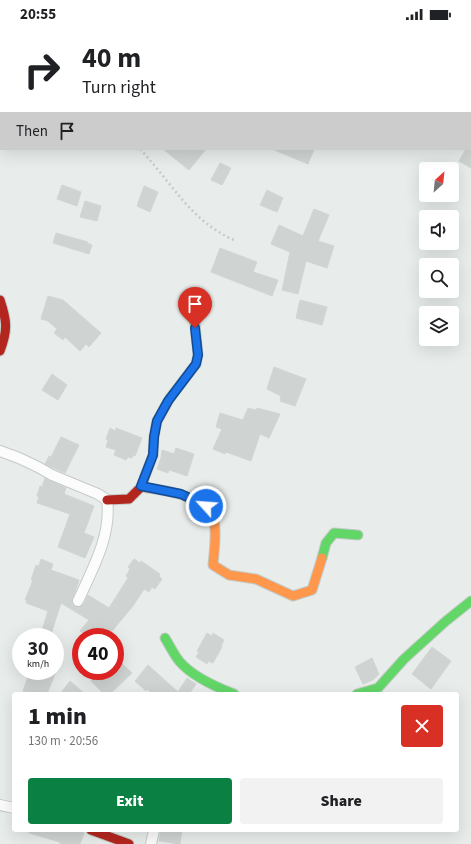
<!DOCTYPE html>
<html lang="en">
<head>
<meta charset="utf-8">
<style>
  :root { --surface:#fff; --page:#f2f2f2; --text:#202124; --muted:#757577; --accent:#0b8043 }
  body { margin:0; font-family:"Source Sans 3",sans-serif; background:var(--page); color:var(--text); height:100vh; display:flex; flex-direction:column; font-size:15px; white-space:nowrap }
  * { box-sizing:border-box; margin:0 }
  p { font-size:13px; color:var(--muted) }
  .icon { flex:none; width:22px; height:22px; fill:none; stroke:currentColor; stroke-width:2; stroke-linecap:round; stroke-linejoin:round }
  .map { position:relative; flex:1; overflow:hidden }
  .details { position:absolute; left:12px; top:664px; width:447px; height:140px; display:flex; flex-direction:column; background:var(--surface); border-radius:4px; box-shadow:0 4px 16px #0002 }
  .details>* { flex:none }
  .hud { position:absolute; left:0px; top:0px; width:471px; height:122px; box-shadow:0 4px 16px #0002; background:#fff; color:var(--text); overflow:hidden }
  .needle { width:26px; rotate:27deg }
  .controls { position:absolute; left:419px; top:134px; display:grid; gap:8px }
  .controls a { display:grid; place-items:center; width:40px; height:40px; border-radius:4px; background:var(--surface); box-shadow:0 4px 16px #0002; font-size:20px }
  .speed { position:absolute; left:12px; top:600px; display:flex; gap:8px; font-size:20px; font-weight:700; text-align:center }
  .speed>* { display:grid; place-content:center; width:52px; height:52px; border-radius:50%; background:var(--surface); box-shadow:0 4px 16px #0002; line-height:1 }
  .speed small { font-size:10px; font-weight:400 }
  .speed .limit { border:6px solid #d22; background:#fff; color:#111 }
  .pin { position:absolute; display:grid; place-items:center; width:34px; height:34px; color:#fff; margin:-41px -17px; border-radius:50% 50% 50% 0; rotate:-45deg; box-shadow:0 0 4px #0007 }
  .pin .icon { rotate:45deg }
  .me { position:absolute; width:44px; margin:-22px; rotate:296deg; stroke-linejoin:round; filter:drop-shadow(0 0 3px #0008) }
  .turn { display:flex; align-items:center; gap:14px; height:84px; padding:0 16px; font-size:18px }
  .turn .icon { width:52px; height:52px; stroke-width:2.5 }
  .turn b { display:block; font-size:28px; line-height:34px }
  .then { display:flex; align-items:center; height:38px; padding:0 16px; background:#0003; gap:8px; font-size:15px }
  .round { display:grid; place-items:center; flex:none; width:42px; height:42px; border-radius:4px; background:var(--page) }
  .summary { display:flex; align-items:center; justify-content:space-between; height:68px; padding:0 16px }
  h1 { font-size:24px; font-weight:800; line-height:30px }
  .primary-button { display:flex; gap:8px; margin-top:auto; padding:8px 16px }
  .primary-button a { flex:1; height:46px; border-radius:4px; background:var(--accent); color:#fff; font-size:16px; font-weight:800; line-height:46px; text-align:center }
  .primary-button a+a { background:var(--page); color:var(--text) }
  .status { display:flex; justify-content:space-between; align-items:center; height:28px; padding:0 20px; background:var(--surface); direction:ltr }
  .status svg { height:11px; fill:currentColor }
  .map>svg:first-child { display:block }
  .building { fill:#cfd4d2; stroke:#d1d6d4 }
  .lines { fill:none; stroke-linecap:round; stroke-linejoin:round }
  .street-casing { stroke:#c5cac8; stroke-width:12 }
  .fast-casing { stroke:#c3cbc8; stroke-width:11 }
  .slow-casing { stroke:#c3cbc8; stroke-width:11 }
  .jam-casing { stroke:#c3cbc8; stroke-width:11 }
  .path { stroke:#c3ccca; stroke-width:2.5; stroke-dasharray:2 3; stroke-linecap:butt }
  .street { stroke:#fcfcfc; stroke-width:10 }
  .fast { stroke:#63d668; stroke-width:9 }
  .slow { stroke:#ff974d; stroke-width:9 }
  .jam { stroke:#b3261e; stroke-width:9 }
  .route-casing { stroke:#114b97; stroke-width:10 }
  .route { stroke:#1a73e8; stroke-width:7 }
</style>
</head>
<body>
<div class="status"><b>20:55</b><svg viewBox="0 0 49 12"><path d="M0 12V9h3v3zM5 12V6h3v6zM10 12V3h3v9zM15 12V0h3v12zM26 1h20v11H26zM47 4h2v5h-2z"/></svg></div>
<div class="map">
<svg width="471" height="816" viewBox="0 0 471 816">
  <rect width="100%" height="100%" fill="#e8edeb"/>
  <path class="building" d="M471,112V140L459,133L466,121H470Z
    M163,121H206L189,142Z
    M272,121H314L308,136Z
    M220,135L231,140L222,157L211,152Z
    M62,157L81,164L77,178L57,171Z
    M144,158L158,164L150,184L137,178Z
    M267,162L283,170L277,184L260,177Z
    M85,173L101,178L97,193L80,189Z
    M314,181L329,187L318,213L334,218L327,240L306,233L298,266L282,262L290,224L271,216L279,197L303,208Z
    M56,205L88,214L87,215L92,217L89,226L53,215Z
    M220,220L257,234L253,244L278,252L272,268L211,244Z
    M48,268L63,272L101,305L89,319L86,316L80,323L65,309L63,312L54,305L57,301L48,293L41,291Z
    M300,272L327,279L322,297L296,290Z
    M274,339L306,351L295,378L280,373L281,368L267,361Z
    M52,346L67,357L58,372L42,362Z
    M248,380L256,382L257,380L280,386L269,410L260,406L251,433L226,424L225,426L213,421L222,401L216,399L220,385L243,392Z
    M110,400L115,403L116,400L142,410L135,428L133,427L132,430L128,429L126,432L114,427L116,422L106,419L108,412L106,411Z
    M61,409L79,417L65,445L45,436L49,428L51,429Z
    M176,420L194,426L187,448L169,442L168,445L157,441L161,430L162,422L174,426Z
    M45,450L66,460L64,466L94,478L84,505L94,509L85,530L58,519L70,486L37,475L39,469L37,468L40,458L42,459Z
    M41,531L53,536L51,542L79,552L72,573L73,577L78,579L84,576L88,567L109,580L128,550L126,548L130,541L128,539L134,531L140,535L141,533L160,546L159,548L162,551L155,561L152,559L149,564L144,561L133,578L107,609H88L80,603L89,592L61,575L50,609H40L48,583L26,575L27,573L25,572L33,552H31L36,537L39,538Z
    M207,605L212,608L213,605L224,612L221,618L222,619L213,635L208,633L207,636L196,629L199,624L197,623Z
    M432,619L451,633L431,661L412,646Z
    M115,629L132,645L110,666H104L91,653L101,643H115Z
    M372,630L379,646L373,652L363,656L355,639Z
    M148,637L178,664L187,650L196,656L189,666H153L147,661L146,663L135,653Z
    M30,643H56L47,666H32L23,663Z
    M70,653L85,666H60Z
    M29,802H83L84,806L80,816H60V814L29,805Z
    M161,802H182L180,816L159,813Z"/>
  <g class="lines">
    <defs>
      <path id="street" d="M0,423L19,430L38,439L52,447L98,466L107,472C112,507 92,542 78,573
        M0,777L14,780
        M151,816L154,802"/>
      <path id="fast" d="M170,370L196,336L198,327L194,286
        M322,530L326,515L334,505L358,507
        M165,610C170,618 174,627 180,634C193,649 216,659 234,666
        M357,666L378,660L404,631L446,593L471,573"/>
      <path id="slow" d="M141,459C164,462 207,467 214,493C217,507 214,523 213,537L229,547L256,551L293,568L312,562L322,530"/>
      <path id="jam" d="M0,272C7,293 8,302 0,323
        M107,472L129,471L141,459L153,427L154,409L157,393L170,370
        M91,802L129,816"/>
    </defs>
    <use href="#street" class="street-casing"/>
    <use href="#fast" class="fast-casing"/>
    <use href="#slow" class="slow-casing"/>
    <use href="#jam" class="jam-casing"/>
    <path class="path" d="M0,9L1,10
      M140,121C173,156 190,193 236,213"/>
    <use href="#street" class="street"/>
    <use href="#fast" class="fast"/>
    <use href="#slow" class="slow"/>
    <use href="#jam" class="jam"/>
  </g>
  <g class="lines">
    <defs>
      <path id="route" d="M195,300L198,327L196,336L168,373L157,393L154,409L153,427L141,458L181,466L206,478"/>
    </defs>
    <use href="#route" class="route-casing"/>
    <use href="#route" class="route"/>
  </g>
</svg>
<div class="controls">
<a><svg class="needle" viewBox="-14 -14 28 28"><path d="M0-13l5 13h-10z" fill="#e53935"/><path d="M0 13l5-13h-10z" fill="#757577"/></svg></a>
<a><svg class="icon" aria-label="sound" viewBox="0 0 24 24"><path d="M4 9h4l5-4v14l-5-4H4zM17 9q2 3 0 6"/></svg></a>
<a><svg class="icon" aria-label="search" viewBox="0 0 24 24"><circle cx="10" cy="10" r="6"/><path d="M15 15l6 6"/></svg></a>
<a><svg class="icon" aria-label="layers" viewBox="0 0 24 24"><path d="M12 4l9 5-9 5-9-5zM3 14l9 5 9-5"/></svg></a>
</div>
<div class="speed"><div>30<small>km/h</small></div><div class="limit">40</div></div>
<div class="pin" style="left:195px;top:300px;background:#d93025"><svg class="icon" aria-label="arrive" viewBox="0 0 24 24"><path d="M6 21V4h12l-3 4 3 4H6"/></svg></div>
<svg class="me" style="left:206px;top:478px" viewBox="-20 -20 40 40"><circle r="17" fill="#1a73e8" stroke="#fff" stroke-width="3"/><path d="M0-11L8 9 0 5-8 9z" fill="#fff"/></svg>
<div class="hud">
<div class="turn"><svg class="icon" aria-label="right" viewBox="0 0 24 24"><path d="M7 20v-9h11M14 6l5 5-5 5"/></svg><div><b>40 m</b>Turn right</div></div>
<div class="then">Then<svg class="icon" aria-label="arrive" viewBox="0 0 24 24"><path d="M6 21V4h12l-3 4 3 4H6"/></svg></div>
</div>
<section class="details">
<div class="summary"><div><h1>1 min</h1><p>130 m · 20:56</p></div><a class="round" style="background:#d93025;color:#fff"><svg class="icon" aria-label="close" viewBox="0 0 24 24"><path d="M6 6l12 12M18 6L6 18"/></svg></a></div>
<div class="primary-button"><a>Exit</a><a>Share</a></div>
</section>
</div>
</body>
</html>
